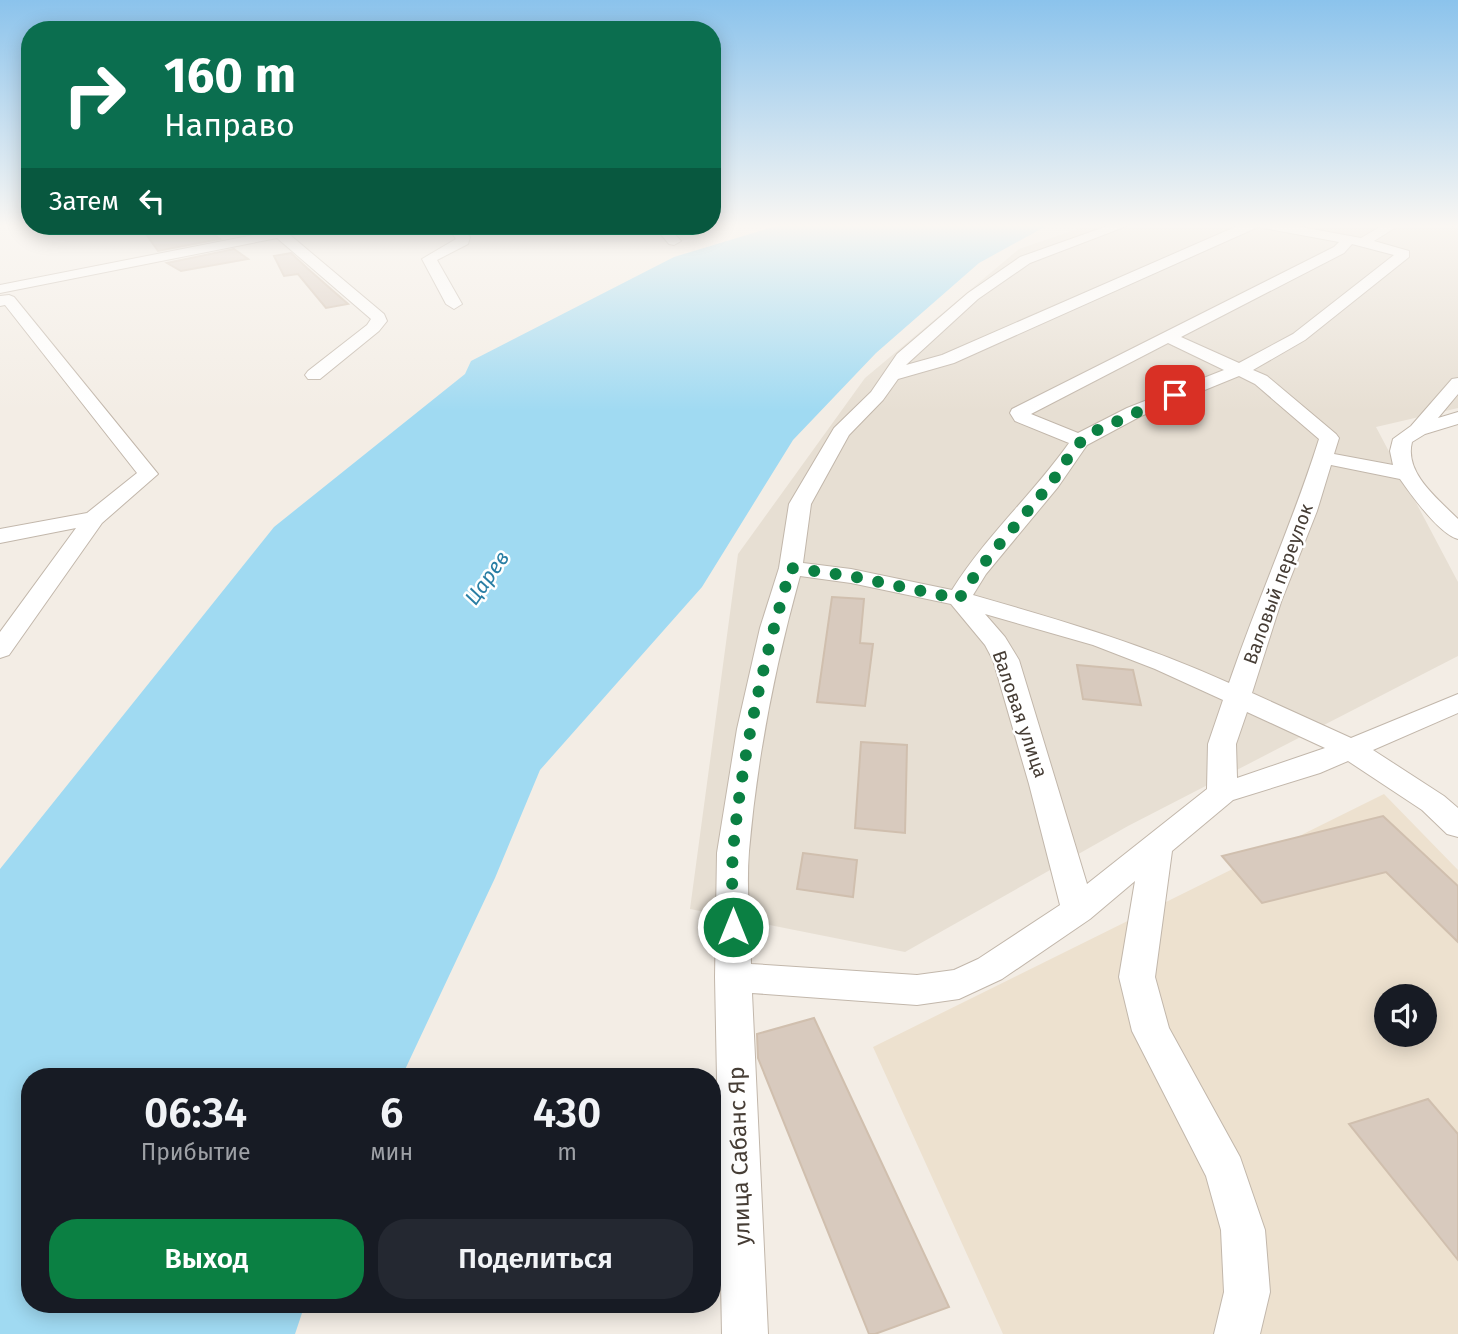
<!DOCTYPE html>
<html lang="ru">
<head>
<meta charset="utf-8">
<style>
  :root { --surface:#171b24; --page:#242831; --text:#f1f3f6; --muted:#9ea1a6; --accent:#0b8043 }
  body { margin:0; font-family:"Fira Sans",sans-serif; background:var(--page); color:var(--text); height:100vh; display:flex; flex-direction:column; font-size:26px; white-space:nowrap }
  * { box-sizing:border-box; margin:0 }
  p { font-size:23px; color:var(--muted) }
  .icon { flex:none; width:38px; height:38px; fill:none; stroke:currentColor; stroke-width:2; stroke-linecap:round; stroke-linejoin:round }
  .map { position:relative; flex:1; overflow:hidden }
  .drawer { position:absolute; left:21px; top:1068px; width:700px; height:245px; display:flex; flex-direction:column; background:var(--surface); border-radius:28px; box-shadow:0 4px 18px #0003 }
  .drawer>* { flex:none }
  .guide { position:absolute; left:21px; top:21px; width:700px; height:214px; border-radius:28px; box-shadow:0 4px 18px #0003; background:#0b6e4f; color:#fff; overflow:hidden }
  .tools { position:absolute; left:1374px; top:984px; display:grid; gap:14px }
  .tools a { display:grid; place-items:center; width:63px; height:63px; border-radius:50%; background:var(--surface); box-shadow:0 4px 18px #0003; font-size:35px }
  .pin { position:absolute; display:grid; place-items:center; width:60px; height:60px; color:#fff; margin:-30px; border-radius:14px; box-shadow:0 4px 10px #0006 }
  .me { position:absolute; width:77px; margin:-38px; rotate:0deg; stroke-linejoin:round; filter:drop-shadow(0 0 5px #0008) }
  .turn { display:flex; align-items:center; gap:24px; height:147px; padding:0 28px; font-size:32px }
  .turn .icon { width:91px; height:91px; stroke-width:2.5 }
  .turn b { display:block; font-size:49px; line-height:60px }
  .then { display:flex; align-items:center; height:66px; padding:0 28px; background:#0003; gap:14px; font-size:26px }
  .eta { display:flex; justify-content:space-evenly; align-items:center; height:119px; text-align:center }
  .eta b { font-size:42px; font-weight:600; line-height:49px }
  .button { display:flex; gap:14px; margin-top:auto; padding:14px 28px }
  .button a { flex:1; height:80px; border-radius:28px; background:var(--accent); color:#fff; font-size:28px; font-weight:600; line-height:80px; text-align:center }
  .button a+a { background:var(--page); color:var(--text) }
  .map>svg:first-child { display:block }
  .residential { fill:#e7dfd3 }
  .education { fill:#ede1cf; fill-rule:evenodd }
  .water { fill:#a0daf2 }
  .building { fill:#d8cabe; stroke:#d0bfae; stroke-width:2 }
  .lines { fill:none; stroke-linecap:round; stroke-linejoin:round }
  .minor-casing { stroke:#c2b7ab; stroke-width:2 }
  .minor { fill:#fff; fill-rule:evenodd }
  .route { stroke:#0b8043; stroke-width:12; stroke-dasharray:0 21.6 }
  .labels { text-anchor:middle; dominant-baseline:central; stroke-width:5; stroke-linejoin:round; paint-order:stroke }
  .street-label { font-size:19px; fill:#463d35; stroke:#fff }
  .water-label { font-size:21px; font-style:italic; fill:#297ea4; stroke:#fff }
  .near-street-label { font-size:23px; fill:#463d35; stroke:#fff }
</style>
</head>
<body>
<div class="map">
<svg width="1458" height="1334" viewBox="0 0 1458 1334">
  <rect width="100%" height="100%" fill="#f3ede5"/>
  <path class="residential" d="M1092,224H1458V408L1376,427L1458,582V656L1128,826L905,952L690,909L738,554L865,378L1019,249Z"/>
  <path class="education" d="M1384,794L1458,870V1334H1003L873,1047ZM1386,996H1424V1034H1386Z"/>
  <path class="water" d="M783,224H1050L979,263L876,353L793,440L702,587L540,770L495,878L402,1076H30V1304H305L295,1334H0V869L274,527L465,374L471,361L674,257Z"/>
  <path class="building" d="M201,226L220,239L158,251L146,234Z
    M234,249L248,259L181,271L167,263Z
    M291,253L307,268L348,304L326,308L298,274L284,276L274,256Z
    M832,597L864,599L860,643L873,644L865,706L817,702Z
    M1077,665L1133,670L1141,705L1083,699Z
    M861,742L907,745L905,833L855,828Z
    M1383,816L1458,886V942L1386,872L1262,903L1222,856Z
    M803,853L857,860L853,897L797,889Z
    M814,1018L949,1307L875,1334H869L758,1058L757,1034Z
    M1428,1099L1458,1134V1260L1349,1124Z"/>
  <g class="lines">
    <defs>
      <path id="minor" d="M1113,224H1132L1030,263L978,299L906,365L942,355L1242,224H1285L1361,238L1385,224H1401L1374,241L1409,251V257L1305,340L1253,370L1267,376L1336,434L1339,438L1334,454L1393,465L1390,451L1393,439L1411,426L1452,379L1458,378V394L1438,418L1458,412V424L1425,434L1412,442C1404,473 1438,499 1458,519V539C1439,534 1412,496 1400,479L1331,465L1317,511L1281,602L1252,693L1351,738L1458,694V713L1373,750L1444,796L1458,808V837L1447,834L1422,810L1348,761L1320,773L1233,800L1172,851L1155,977L1169,1028L1240,1157L1265,1230L1270,1292L1260,1334H1214L1224,1292L1221,1230L1206,1176L1132,1031L1119,977L1135,881L1090,919L1002,979L959,999L917,1005L752,993L768,1334H722L715,977L717,853L737,729L760,628L779,568L789,504L834,428L871,392L897,354L968,293L1020,257ZM1258,227L1339,242L1334,247L1012,409L1010,413L1015,421L1069,443C1033,494 985,537 952,590L851,569L803,563L811,504L849,435L883,400L898,379L954,363ZM1352,244L1394,255L1293,334L1239,363L1181,337L1344,253ZM1168,343L1224,370L1127,408L1078,433L1031,414ZM1239,376L1255,384L1319,439C1293,522 1257,601 1229,683C1143,644 1063,621 973,595L986,574L1058,487L1087,445L1141,416ZM800,576L851,583L951,604L985,645L993,660L1029,784L1060,905L978,959L954,970L917,975L751,964C750,927 746,888 749,851C757,758 775,666 800,576ZM985,614L1093,645L1155,669L1223,700L1208,744L1207,789L1087,884L1019,660L1005,637ZM1247,712L1325,748L1237,778L1236,744Z
        M1449,224H1458V229Z
        M299,226H323L322,229L290,235L384,314L387,321L379,331L320,379H308L305,375L308,371L367,325L371,319L277,238L0,293V285Z
        M447,226H460L470,237L468,244L437,260L462,304L454,309L446,304L422,259L456,239Z
        M654,226H667L681,241L674,245L669,244Z
        M9,295L14,297L158,474L102,523L9,655L0,658V632L76,528L0,543V529L87,513L137,473L5,305L0,306V296Z"/>
    </defs>
    <use href="#minor" class="minor-casing"/>
    <use href="#minor" class="minor"/>
  </g>
  <linearGradient id="sky" x2="0" y2="1"><stop stop-color="#8bc3ec"/><stop offset="0.55" stop-color="#faf7f3"/><stop offset="1" stop-color="#faf7f3" stop-opacity="0"/></linearGradient>
  <rect width="1458" height="411" fill="url(#sky)"/>
  <g class="lines">
    <path class="route" d="M733,927C733,903 731,877 733,852C741,759 764,657 791,568L851,576L959,599C985,557 1020,522 1050,484C1064,466 1073,446 1091,433L1175,395"/>
  </g>
  <g class="labels">
    <g class="street-label">
      <text transform="translate(1278 584) rotate(-70)">Валовый переулок</text>
      <text transform="translate(1020 714) rotate(71)">Валовая улица</text>
    </g>
    <g class="water-label">
      <text transform="translate(487 578) rotate(-55)">Царев</text>
    </g>
    <g class="near-street-label">
      <text transform="translate(739 1156) rotate(-92)">улица Сабанс Яр</text>
    </g>
  </g>
</svg>
<div class="tools">
<a><svg class="icon" aria-label="sound" viewBox="0 0 24 24"><path d="M4 9h4l5-4v14l-5-4H4zM17 9q2 3 0 6"/></svg></a>
</div>
<div class="pin" style="left:1175px;top:395px;background:#d93025"><svg class="icon" aria-label="arrive" viewBox="0 0 24 24"><path d="M6 21V4h12l-3 4 3 4H6"/></svg></div>
<svg class="me" style="left:733px;top:927px" viewBox="-20 -20 40 40"><circle r="17" fill="#0b8043" stroke="#fff" stroke-width="3"/><path d="M0-11L8 9 0 5-8 9z" fill="#fff"/></svg>
<div class="guide">
<div class="turn"><svg class="icon" aria-label="right" viewBox="0 0 24 24"><path d="M7 20v-9h11M14 6l5 5-5 5"/></svg><div><b>160 m</b>Направо</div></div>
<div class="then">Затем<svg class="icon" aria-label="left" viewBox="0 0 24 24"><path d="M17 20v-9H6M10 6l-5 5 5 5"/></svg></div>
</div>
<section class="drawer">
<div class="eta">
<div><b>06:34</b><p>Прибытие</p></div>
<div><b>6</b><p>мин</p></div>
<div><b>430</b><p>m</p></div>
</div>
<div class="button"><a>Выход</a><a>Поделиться</a></div>
</section>
</div>
</body>
</html>
